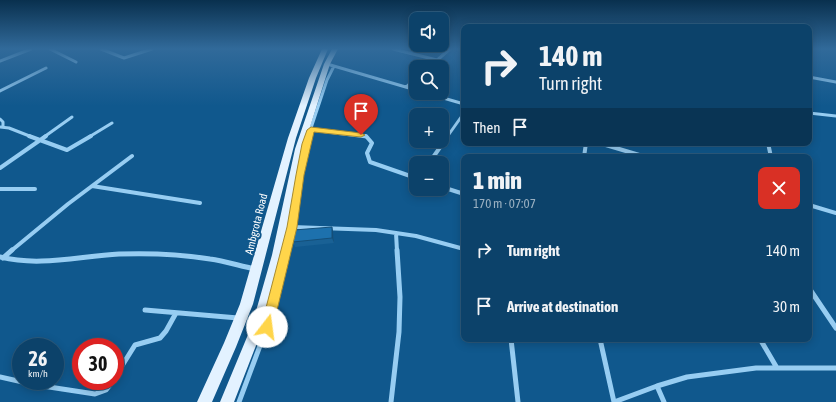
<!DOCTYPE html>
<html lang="en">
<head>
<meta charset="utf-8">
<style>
  :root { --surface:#0c426a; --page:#1a4d72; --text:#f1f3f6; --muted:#9ab0c1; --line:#2c5b7e }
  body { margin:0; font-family:"Asap Condensed",sans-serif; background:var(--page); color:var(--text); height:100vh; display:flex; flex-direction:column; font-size:15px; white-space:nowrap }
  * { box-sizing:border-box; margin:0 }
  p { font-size:13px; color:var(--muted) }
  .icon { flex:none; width:22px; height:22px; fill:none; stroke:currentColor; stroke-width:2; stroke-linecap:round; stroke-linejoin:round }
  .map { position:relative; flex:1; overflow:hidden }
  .side { position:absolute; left:461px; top:154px; width:351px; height:188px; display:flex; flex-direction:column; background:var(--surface); border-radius:8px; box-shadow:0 2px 10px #0003,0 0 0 1px var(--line) }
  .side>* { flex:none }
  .guide { position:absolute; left:461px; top:24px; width:351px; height:122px; border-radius:8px; box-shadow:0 2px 10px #0003,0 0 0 1px var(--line); background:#0c426a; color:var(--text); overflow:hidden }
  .fabs { position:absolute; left:409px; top:12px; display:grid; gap:8px }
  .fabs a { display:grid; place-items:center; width:40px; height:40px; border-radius:8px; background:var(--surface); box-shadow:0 2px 10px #0003,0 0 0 1px var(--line); font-size:20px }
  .speed { position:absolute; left:12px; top:338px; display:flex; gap:8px; font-size:20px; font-weight:700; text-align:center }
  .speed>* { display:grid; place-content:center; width:52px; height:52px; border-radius:50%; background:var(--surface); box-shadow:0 2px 10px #0003,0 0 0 1px var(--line); line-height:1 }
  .speed small { font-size:10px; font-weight:400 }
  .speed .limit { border:6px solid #d22; background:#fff; color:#111 }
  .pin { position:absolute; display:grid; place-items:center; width:34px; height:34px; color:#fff; margin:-41px -17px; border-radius:50% 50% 50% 0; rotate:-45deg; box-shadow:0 0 4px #0007 }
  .pin .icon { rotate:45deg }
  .me { position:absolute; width:44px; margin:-22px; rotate:15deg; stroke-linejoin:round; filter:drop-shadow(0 0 3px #0008) }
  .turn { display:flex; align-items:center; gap:14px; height:84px; padding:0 12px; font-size:18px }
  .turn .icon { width:52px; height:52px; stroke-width:2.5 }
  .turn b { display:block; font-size:28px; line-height:34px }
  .then { display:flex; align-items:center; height:38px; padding:0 12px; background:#0003; gap:8px; font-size:15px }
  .round { display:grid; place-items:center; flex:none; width:42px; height:42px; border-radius:8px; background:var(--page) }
  .overview { display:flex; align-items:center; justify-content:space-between; height:68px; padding:0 12px }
  h1 { font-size:24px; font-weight:800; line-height:30px }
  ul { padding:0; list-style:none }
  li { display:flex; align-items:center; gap:12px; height:56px; padding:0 12px }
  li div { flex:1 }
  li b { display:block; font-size:15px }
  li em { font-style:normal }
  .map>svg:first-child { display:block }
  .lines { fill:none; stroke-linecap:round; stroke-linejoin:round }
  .street-far2 { stroke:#97cdf2; stroke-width:3 }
  .street-far1 { stroke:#97cdf2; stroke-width:4 }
  .street { stroke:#97cdf2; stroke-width:5 }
  .primary { fill:#e3f2ff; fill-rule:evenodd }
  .wall { fill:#196195 }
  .shaded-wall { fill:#144f79 }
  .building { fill:#1d71ad; stroke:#144f79 }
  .route { fill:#ffd54a; stroke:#a68a30 }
  .labels { text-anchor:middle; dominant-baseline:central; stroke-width:4; stroke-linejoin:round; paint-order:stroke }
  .street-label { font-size:11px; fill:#fff; stroke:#10588d }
</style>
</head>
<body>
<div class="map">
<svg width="836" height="402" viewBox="0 0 836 402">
  <rect width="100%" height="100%" fill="#10588d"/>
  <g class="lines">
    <path class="street-far2" d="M50,49L76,62
      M101,49L124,58L152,49
      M393,49L437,60
      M0,61L31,49
      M327,64L416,90
      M429,67L450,49
      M809,77L836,82
      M406,87L416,78
      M0,91L46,68
      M426,93L464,104
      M809,113L836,116
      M0,119L3,122V127
      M0,127L9,128L32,137
      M311,130L367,137
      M44,137L72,117
      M89,137L112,123
      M308,137L327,80L334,66
      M447,137L464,113"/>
    <path class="street-far1" d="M29,136L67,150L91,136
      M363,136H366L372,143L367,153L370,162L416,178
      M599,143L646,157
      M768,143L771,157
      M584,157L586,143
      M429,163L448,136
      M0,168L46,136
      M92,186L200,203
      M442,187L464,194
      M0,189H35
      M809,205L836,213
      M292,227L376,230L416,236L464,249
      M396,233L397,251
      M11,251L68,204L132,156
      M285,251L294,216L309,136"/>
    <path class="street" d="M0,257C40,267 79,256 119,254C149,253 180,254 210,259C225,261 240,266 255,269
      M3,258L12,250
      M809,288L836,328
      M145,310L238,318
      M511,339L518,402
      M600,339L614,402
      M760,339L777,368
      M0,377L36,385L95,394L106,390L113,381
      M115,377L135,345L160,338L166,331L176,313
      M657,386L664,402
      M239,402L267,327L286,250
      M391,402L399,332L400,297L397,250
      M614,402L657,386L687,377L756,368H836"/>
    <path class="primary" d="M322,49H328L316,78L296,138L253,304L236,347L212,402H197L224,343L240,304L288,138L309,78Z
      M332,49H338L330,64L303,149L284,255L264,325L234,402H220L252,325L272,255L295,149L324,64Z"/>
  </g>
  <path class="wall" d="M332,227L333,232L334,243L295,247L293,242Z"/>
  <path class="shaded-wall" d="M332,227L333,232L334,243L332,238Z"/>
  <path class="building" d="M332,227V238L293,242L294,230Z"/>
  <linearGradient id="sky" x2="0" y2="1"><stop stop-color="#09304e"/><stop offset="0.46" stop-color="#316a9a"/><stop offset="1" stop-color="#316a9a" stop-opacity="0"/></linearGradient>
  <rect width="836" height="106" fill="url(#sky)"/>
  <path class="route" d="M311,127L361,133L365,135L361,137L314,132L304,175L297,227L273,327L271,331L267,333L262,331L261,327L287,227L296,175L302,144L307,130Z"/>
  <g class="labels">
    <g class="street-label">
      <text transform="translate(256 224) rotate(-76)">Ambgrota Road</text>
    </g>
  </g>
</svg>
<div class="fabs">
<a><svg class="icon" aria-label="sound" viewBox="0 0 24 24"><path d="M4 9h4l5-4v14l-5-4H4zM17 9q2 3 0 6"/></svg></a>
<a><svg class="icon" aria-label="search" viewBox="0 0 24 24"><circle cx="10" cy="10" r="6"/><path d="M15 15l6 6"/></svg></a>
<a>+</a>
<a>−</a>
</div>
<div class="speed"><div>26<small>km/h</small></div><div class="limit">30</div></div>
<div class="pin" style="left:361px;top:135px;background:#d93025"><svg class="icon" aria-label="arrive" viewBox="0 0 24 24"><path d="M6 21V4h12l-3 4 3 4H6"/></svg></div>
<svg class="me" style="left:267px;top:327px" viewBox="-20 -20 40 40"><circle r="19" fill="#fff"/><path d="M0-13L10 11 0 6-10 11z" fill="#ffd54a"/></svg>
<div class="guide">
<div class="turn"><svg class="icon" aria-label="right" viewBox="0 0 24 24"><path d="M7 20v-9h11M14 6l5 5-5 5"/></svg><div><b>140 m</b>Turn right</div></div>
<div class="then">Then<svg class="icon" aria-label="arrive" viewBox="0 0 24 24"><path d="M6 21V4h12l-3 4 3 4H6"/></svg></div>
</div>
<section class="side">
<div class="overview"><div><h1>1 min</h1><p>170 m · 07:07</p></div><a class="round" style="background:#d93025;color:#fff"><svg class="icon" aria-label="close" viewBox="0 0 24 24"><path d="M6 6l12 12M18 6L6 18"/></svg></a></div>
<ul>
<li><svg class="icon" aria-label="right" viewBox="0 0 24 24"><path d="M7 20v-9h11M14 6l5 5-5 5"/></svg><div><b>Turn right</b></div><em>140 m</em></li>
<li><svg class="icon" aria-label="arrive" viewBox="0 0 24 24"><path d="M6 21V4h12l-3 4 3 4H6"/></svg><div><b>Arrive at destination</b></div><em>30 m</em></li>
</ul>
</section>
</div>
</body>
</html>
